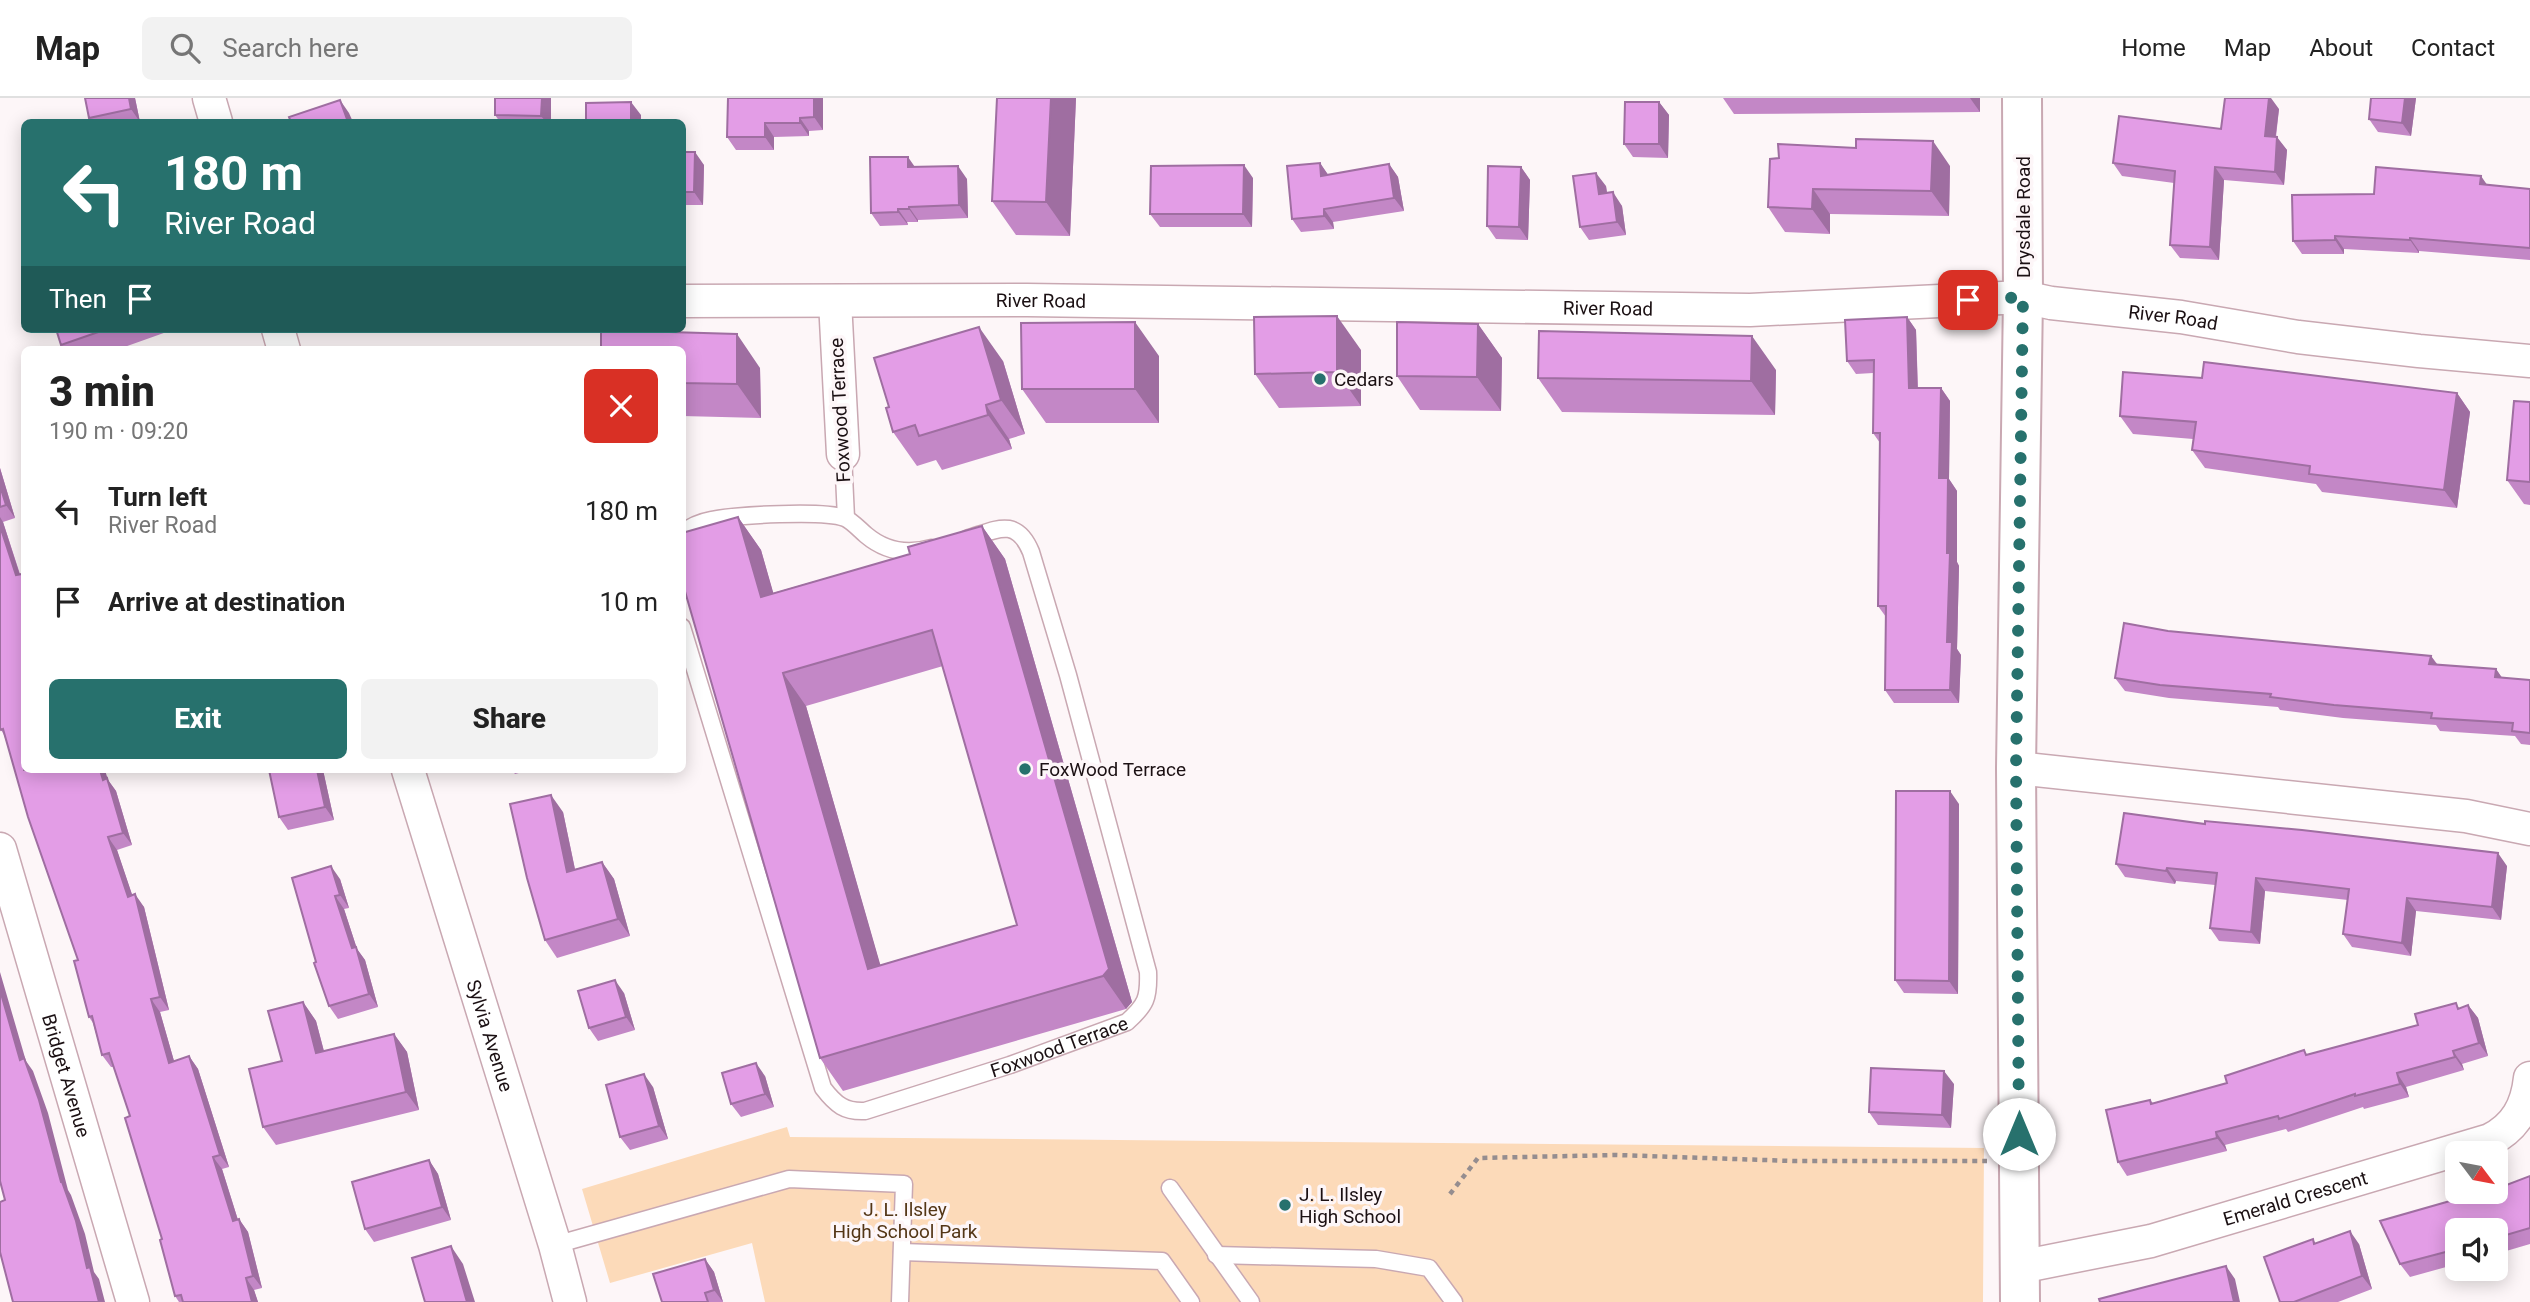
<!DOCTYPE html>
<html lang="en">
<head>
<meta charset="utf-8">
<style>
  :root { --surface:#fff; --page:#f2f2f2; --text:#222; --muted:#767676; --line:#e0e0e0; --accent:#27716d }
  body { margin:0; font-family:Roboto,sans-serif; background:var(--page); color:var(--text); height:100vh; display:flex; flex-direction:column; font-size:26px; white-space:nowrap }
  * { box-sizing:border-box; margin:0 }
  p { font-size:23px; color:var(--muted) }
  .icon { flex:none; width:38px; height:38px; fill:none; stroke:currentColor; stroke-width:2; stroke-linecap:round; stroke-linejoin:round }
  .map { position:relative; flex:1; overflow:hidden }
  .side { position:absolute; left:21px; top:248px; width:665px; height:427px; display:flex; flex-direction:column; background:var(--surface); border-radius:10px; box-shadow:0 4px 18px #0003 }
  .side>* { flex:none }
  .banner { position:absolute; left:21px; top:21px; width:665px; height:214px; border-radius:10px; box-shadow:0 4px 18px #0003; background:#27716d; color:#fff; overflow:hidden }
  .needle { width:46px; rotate:122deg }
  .tools { position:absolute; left:2445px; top:1043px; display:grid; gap:14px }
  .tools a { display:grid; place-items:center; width:63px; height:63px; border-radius:10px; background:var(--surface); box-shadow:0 4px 18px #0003; font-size:35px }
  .pin { position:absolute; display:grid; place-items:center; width:60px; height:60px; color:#fff; margin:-30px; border-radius:14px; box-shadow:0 4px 10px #0006 }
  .me { position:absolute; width:77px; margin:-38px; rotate:0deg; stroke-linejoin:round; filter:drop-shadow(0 0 5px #0008) }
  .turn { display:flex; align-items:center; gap:24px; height:147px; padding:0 28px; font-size:32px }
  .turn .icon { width:91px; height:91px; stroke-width:2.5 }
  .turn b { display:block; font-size:49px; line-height:60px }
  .then { display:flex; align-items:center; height:66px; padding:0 28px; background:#0003; gap:14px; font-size:26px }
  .round { display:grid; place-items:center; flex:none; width:74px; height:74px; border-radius:10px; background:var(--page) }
  .overview { display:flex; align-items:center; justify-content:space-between; height:119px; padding:0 28px }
  h1 { font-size:42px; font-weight:800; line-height:52px }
  .action { display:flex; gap:14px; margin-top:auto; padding:14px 28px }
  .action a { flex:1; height:80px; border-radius:10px; background:var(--accent); color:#fff; font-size:28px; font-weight:800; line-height:80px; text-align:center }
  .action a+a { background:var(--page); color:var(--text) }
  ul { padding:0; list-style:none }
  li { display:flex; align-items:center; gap:21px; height:91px; padding:0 28px }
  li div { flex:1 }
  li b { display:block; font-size:26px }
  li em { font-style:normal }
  header { display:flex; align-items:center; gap:42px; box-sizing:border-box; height:98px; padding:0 35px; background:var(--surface); border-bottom:2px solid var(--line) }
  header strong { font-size:33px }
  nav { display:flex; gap:38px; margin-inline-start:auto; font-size:24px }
  .search { width:490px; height:63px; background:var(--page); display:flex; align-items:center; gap:18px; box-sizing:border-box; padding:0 24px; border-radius:10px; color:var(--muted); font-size:26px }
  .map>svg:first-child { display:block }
  .green { fill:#fcdab9 }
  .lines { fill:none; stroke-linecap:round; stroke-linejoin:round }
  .service-casing { stroke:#c9a8b2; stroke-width:19 }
  .minor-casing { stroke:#c9a8b2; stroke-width:35 }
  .tertiary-casing { stroke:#c9a8b2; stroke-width:42 }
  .path { stroke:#958d8f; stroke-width:4.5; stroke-dasharray:5 5; stroke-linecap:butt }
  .service { stroke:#fff; stroke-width:16 }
  .minor { stroke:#fff; stroke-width:32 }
  .tertiary { stroke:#fff; stroke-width:38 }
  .wall { fill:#c387c6; fill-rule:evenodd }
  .shaded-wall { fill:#9f6ea1 }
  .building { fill:#e39de6; stroke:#9f6ea1; stroke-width:2; fill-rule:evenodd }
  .route { stroke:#27716d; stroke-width:12; stroke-dasharray:0 21.6 }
  .poi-dot { fill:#27716d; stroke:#fdf6f8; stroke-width:2.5 }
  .labels { text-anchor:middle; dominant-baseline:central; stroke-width:7; stroke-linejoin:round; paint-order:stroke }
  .street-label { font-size:19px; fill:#1b1013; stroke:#fdf6f8 }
  .poi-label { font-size:19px; fill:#1b1013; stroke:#fdf6f8; text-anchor:start }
  .park-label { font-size:19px; fill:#533616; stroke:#fdf6f8 }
</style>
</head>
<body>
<header>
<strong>Map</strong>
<div class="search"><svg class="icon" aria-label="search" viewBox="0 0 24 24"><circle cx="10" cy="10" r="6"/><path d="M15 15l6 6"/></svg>Search here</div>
<nav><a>Home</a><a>Map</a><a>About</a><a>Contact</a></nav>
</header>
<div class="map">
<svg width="2530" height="1204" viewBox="0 0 2530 1204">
  <rect width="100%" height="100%" fill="#fdf6f8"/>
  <path class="green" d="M787,1029L790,1039L1984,1050L1983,1204H765L752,1145L610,1185L582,1091Z"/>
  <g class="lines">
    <defs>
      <g id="service">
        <path d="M843,356L846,420"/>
        <path d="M682,435C691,428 700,424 711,422C737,417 823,412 845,420C852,423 860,432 866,437C885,453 907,457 931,450"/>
        <path id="s1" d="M682,529L823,990C836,1007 845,1014 865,1013L1010,967L1127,924C1146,907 1149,900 1148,874L1068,577L1031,454C1016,418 996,432 966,441"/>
        <path d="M1170,1090L1251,1204"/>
        <path d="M555,1147L789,1081L904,1086L900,1204"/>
        <path d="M902,1154L1162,1163L1191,1204"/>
        <path d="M1216,1157L1376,1161L1429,1170L1454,1204"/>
      </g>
      <g id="minor">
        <path d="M209,0L216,24"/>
        <path id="s2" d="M682,203L1027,202L1750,212L2023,199L2051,205L2181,219L2298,239L2419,253L2530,263"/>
        <path d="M835,203L843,356"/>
        <path d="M278,231L284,252"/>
        <path d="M2016,670L2466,718L2530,731"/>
        <path id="s3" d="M408,672L555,1147L570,1204"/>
        <path id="s4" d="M0,751L133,1204"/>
        <path id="s5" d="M2020,1169L2151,1143L2490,1042C2516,1029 2527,1008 2530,980"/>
      </g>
      <path id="tertiary" d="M2020,1204L2016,670L2023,199L2022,0"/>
    </defs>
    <use href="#service" class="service-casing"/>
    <use href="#minor" class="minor-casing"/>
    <use href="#tertiary" class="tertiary-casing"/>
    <path class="path" d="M1450,1096L1478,1060L1617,1057L1793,1063H1987"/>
    <use href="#service" class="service"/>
    <use href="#minor" class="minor"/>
    <use href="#tertiary" class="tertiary"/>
  </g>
  <path class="wall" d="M135,0L140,24H93L89,20Z
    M551,0V24H500L495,17Z
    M728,0H823V32L809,33V38L774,39V52H736L727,39Z
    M997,0H1076L1070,138L1016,137L992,103Z
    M1723,0H1980V14L1734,16Z
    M2371,0H2416L2411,38L2378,34L2369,21Z
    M1659,4L1669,17L1668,60L1633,59L1624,46Z
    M2279,11L2276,39L2287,52L2284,87L2224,82L2219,162L2180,160L2170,147L2174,85L2122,78L2113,65L2221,31Z
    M682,54L704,67L703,107H682Z
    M1770,61L1950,68L1949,118L1830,116V136L1785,134L1768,109Z
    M1320,65L1328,77L1389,66L1398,79L1404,113L1333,124L1334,131L1301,134L1292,121Z
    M916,69L967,81L968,120L918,122V124H907L908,127L880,128L871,115Z
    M1521,69L1530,82L1528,142L1496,141L1487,128Z
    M1253,80L1252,129H1160L1150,116Z
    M2487,87L2530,91V162L2419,153V155L2344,151V156H2302L2293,143L2374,96Z
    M1606,88L1607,95L1622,108L1626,137L1589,142L1580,129Z
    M1907,219L1916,232L1918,290H1941L1950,303L1949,381L1957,393V464L1959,468L1957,551L1961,557L1959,605H1894L1885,592L1886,519L1878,508L1880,345L1873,335V275L1856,276L1847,263Z
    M1478,226L1502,260L1501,313L1420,312L1397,278Z
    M56,231H175L116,252H64L61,247Z
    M682,252L760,270L761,320L682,318Z
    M1361,252V308L1279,310L1255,276Z
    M1159,258V325H1046L1022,291Z
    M1003,263L1025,336L1009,341L1012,351L942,372L936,362L917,368L893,334L889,309Z
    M1776,272L1775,317L1562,314L1538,280Z
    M2202,280L2457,295L2470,314L2457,410L2322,394L2316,386L2205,370L2192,352L2193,341L2133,336L2120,318Z
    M2530,304V407L2524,406L2507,382Z
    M0,370L15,420L3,424L20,476L24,672L108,682L116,693L132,747L117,752L132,797L144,809L169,912L160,914L174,963L189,958L198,971L229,1069L222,1071L238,1122L239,1121L248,1134L262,1190L254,1192L258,1204H179L175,1198L162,1141L130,1018L114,969H111L102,957L93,925L89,919L78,862L4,637L0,630Z
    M738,419L761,452L773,495L910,456L982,428L1005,461L1132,904L1126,911L843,993L820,960ZM943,568L1017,827L880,867L806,608Z
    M2168,533L2431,558L2438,567L2496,571L2502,580L2530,582V647L2521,646L2515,638L2440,633L2436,627L2343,620L2280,612L2278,609L2169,600L2125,593L2115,580Z
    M269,672H323L334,722L288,732L279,719Z
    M512,672H530L515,676Z
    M1959,706L1958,896L1904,895L1895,882Z
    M563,714L575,771L602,764L614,781L630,838L557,860L545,842Z
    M2116,766L2507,768L2501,822L2416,813L2411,858L2352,849L2343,836L2348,802L2265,793L2260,846L2219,843L2210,830L2215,787L2176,783L2175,786L2125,779Z
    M340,781L349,810L344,811L357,851L365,862L378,909L338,921L329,908L316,864Z
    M624,895L635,932L598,943L589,930Z
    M303,904L316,923L324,953L394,936L407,954L419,1012L276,1047L263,1029L282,963Z
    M2468,907L2478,920L2488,958L2462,966L2464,972L2406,989L2409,999L2364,1011L2363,1009L2288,1034L2286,1031L2225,1047L2227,1053L2127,1078L2118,1064L2150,1002L2153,1005L2227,985L2307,957L2418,927Z
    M765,978L774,1009L741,1019L731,1006Z
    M1954,986L1951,1030L1878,1027L1869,1014Z
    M653,989L668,1041L630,1052L620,1039Z
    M429,1062L438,1076L451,1122L374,1144L365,1131Z
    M2530,1078V1146L2496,1156V1132H2457V1166L2410,1179L2400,1166L2480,1097Z
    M2313,1141L2316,1146H2359L2372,1191L2338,1204H2280Z
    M705,1161L714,1174L723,1204H662Z"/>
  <path class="shaded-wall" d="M129,0H135L140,24L131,11Z
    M542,0H551V24H546L541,18Z
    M814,0H823V32L814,19Z
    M1051,0H1076L1070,138L1046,104Z
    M1970,0H1980V14Z
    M2269,0H2271L2279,11L2274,51L2265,38Z
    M2405,0H2416L2411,38L2402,25Z
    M340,2L349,15L353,24H348Z
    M631,4L641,17V24H631Z
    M1659,4L1669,17L1668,60L1659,46Z
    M800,20L809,33V38L800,25Z
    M765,25L774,39V52L765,39Z
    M2277,39L2287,52L2284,87L2275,74Z
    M1933,43L1950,68L1949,118L1931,93Z
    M695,54L704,67L703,107L694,94Z
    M908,59L917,72L908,69Z
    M1320,65L1329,78H1321Z
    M1389,66L1398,79L1404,113L1394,100Z
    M1244,67L1253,80L1252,129L1243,116Z
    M958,68L967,81L968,120L959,107Z
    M1521,69L1530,82L1528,142L1519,129Z
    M2215,69L2224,82L2219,162L2210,149Z
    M1596,75L1606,88L1609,109L1599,96Z
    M2481,78L2490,91L2480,86Z
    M1813,91L1830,116V136L1812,111Z
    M1613,94L1622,108L1626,137L1617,124Z
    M909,109L918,122V124L909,111Z
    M898,111L907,124L908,127L898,114Z
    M1324,111L1333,124L1334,131L1324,118Z
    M2335,138L2344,151V156L2335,142Z
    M2410,140L2419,153V155L2410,142Z
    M1337,218L1361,252V308L1337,274Z
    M1907,219L1916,232L1918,303L1909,290Z
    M1135,224L1159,258V325L1135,291Z
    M1478,226L1502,260L1501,313L1477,279Z
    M979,229L1003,263L1025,336L1001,302Z
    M737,236L760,270L761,320L737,286Z
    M1752,238L1776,272L1775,317L1751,283Z
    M1941,290L1950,303L1949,381L1957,393V464L1959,468L1957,551L1961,557L1959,605L1950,592L1947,544V455L1939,380Z
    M2457,295L2470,314L2457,410L2444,392Z
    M986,307L1009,341L1012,351L988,317Z
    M0,370L15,420L6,407L0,388Z
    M0,419L3,424L24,490L16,477L0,428Z
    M738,419L761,452L784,532L761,499Z
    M982,428L1005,461L1132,904L1126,911L1103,878Z
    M2431,558L2440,571L2429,566Z
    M2496,571L2505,584L2495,579Z
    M783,575L806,608L891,904L868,871Z
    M100,672H105L108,682L116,693L132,747L123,735Z
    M317,672H323L334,722L325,709Z
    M1950,693L1959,706L1958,896L1949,883Z
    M551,697L563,714L579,791L567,774Z
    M108,739L117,752L137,811L128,799Z
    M2498,755L2507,768L2501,822L2492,809Z
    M602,764L614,781L630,838L618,821Z
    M331,768L340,781L349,810L340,797Z
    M2167,770L2176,783L2175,786L2166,773Z
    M2256,780L2265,793L2260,846L2251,834Z
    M135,796L144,809L169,912L160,899Z
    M335,798L344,811L357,851L365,862L378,909L369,896L352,850Z
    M2407,800L2416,813L2411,858L2402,845Z
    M0,874L26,963L33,973L48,1015L68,1092L71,1097L85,1136L94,1174L99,1181L105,1204H99L20,962L0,892Z
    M615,882L624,895L635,932L626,919Z
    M151,901L160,914L178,977L169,965Z
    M303,904L316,923L329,973L316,955Z
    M2468,907L2478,920L2488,958L2479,945Z
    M394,936L407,954L419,1012L406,994Z
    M2453,953L2462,966L2464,972L2455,959Z
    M189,958L198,971L229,1069L220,1057Z
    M756,965L765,978L774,1009L765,996Z
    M1944,973L1954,986L1951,1030L1942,1017Z
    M2397,975L2406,989L2409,999L2400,986Z
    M644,976L653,989L668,1041L659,1028Z
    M2216,1034L2225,1047L2227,1053L2217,1040Z
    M213,1059L222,1071L242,1135L233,1123Z
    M429,1062L438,1076L451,1122L442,1109Z
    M239,1121L248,1134L262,1190L253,1178Z
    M2350,1133L2359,1146L2372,1191L2362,1178Z
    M451,1148L463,1166L475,1204H467Z
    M705,1161L714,1174L723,1204L714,1192Z
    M2226,1168L2235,1181L2240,1204H2234Z
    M246,1180L254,1192L258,1204H252Z"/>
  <path class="building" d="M85,0H129L131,11L89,20Z
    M495,0H542L541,18L495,17Z
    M728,0H814V19L800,20V25H765V39H727Z
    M997,0H1051L1046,104L992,103Z
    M2225,0H2269L2265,38L2277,39L2275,74L2215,69L2210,149L2170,147L2175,73L2113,65L2119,18L2221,31Z
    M2371,0H2405L2402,25L2369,21Z
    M340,2L348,24H291L289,19Z
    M631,4V24H586V5Z
    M1625,4H1659V46H1624Z
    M1856,41L1933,43L1931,93L1813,91L1812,111L1768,109L1770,61L1779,60L1778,46L1856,50Z
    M682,54H695L694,94H682Z
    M870,59H908V69L958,68L959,107L909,109V111H898V114L871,115Z
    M1320,65L1321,78L1389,66L1394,100L1324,111V118L1292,121L1287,68Z
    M1244,67L1243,116H1150L1151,68Z
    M1488,68L1521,69L1519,129L1487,128Z
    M2376,69L2481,78L2480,86L2530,91V150L2410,140V142L2335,138V142L2293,143L2292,97L2374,96Z
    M1596,75L1599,96L1613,94L1617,124L1580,129L1573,78Z
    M1337,218V274L1255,276L1254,219Z
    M1907,219L1909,290H1941L1939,380H1948L1947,455H1950L1947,544H1952L1950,592H1885L1886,508H1878L1880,335H1873L1874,262L1847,263L1845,222Z
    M1135,224V291H1022L1021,225Z
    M1397,224L1478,226L1477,279L1397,278Z
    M979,229L1001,302L986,307L988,317L919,338L915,327L893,334L886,310L889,309L874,260Z
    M56,231H107L61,247Z
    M601,232L737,236V286L682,285V252H601Z
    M1539,233L1752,238L1751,283L1538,280Z
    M2204,264L2457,295L2444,392L2309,376L2310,368L2192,352L2196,324L2120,318L2123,274L2202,280Z
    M2514,303L2530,304V384L2507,382Z
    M0,388L6,407L0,409Z
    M738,419L761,499L910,456L908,449L982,428L1109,871L1103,878L820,960L682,483V435ZM932,532L1017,827L868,871L783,575Z
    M0,428L16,477L22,476L24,486V672H100L103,682L107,680L123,735L108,739L128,799L135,796L160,899L151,901L169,965L189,958L220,1057L213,1059L233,1123L239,1121L253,1178L246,1180L252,1204H183L181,1197L175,1198L160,1142L162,1141L125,1020L130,1018L109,955L102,957L92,918L89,919L74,863L78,862L28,719L3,631L1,632L0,630Z
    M2124,525L2168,533L2431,558L2429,566L2496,571L2495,579L2530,582V635L2512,633L2513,625L2431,620L2432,615L2334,607L2270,599L2271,596L2160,587L2115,580Z
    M269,672H317L325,709L279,719Z
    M1896,693H1950L1949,883L1895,882Z
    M551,697L567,774L602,764L618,821L545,842L527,780L510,706Z
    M2124,715L2205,726V723L2302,732L2498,755L2492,809L2407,800L2402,845L2343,836L2349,791L2256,780L2251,834L2210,830L2217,775L2167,770L2166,773L2116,766Z
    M331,768L340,797L335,798L352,850L356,849L369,896L329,908L314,865L316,864L292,780Z
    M615,882L626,919L589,930L578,893Z
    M0,892L20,962L24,960L39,1002L61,1084H62L76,1123L87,1170L90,1169L99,1204H13L0,1154V1104L5,1102L0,1083Z
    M303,904L316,955L394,936L406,994L263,1029L249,971L282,963L268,913Z
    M2456,905L2458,911L2468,907L2479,945L2453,953L2455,959L2397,975L2400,986L2355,998V996L2279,1021L2278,1018L2216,1034L2217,1040L2118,1064L2106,1012L2150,1002L2151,1006L2227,985L2225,978L2304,952L2306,957L2418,927L2415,916Z
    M756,965L765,996L731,1006L722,975Z
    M1871,970L1944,973L1942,1017L1869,1014Z
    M644,976L659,1028L620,1039L606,987Z
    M429,1062L442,1109L365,1131L352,1084Z
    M2530,1078V1130L2496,1140V1132H2457V1151L2400,1166L2380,1123L2478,1095L2479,1098L2489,1094H2496V1091Z
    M2350,1133L2362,1178L2294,1204H2280L2264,1159L2313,1141L2314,1146Z
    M451,1148L467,1204H425L412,1160Z
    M705,1161L714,1192L705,1195L708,1204H662L653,1176Z
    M2226,1168L2234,1204H2100L2099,1201Z"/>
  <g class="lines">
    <path class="route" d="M1968,202L2023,199L2016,670L2019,1036"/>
  </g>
  <g class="poi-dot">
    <circle cx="1320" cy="281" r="7"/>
    <circle cx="1025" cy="671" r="7"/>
    <circle cx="1285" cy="1107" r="7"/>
  </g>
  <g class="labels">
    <g class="street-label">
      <text transform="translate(2023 119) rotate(-90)">Drysdale Road</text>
      <text stroke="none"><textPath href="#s2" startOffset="359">River Road</textPath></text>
      <text stroke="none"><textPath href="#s2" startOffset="926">River Road</textPath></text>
      <text stroke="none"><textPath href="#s2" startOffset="1493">River Road</textPath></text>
      <text transform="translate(840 312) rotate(-93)">Foxwood Terrace</text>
      <text stroke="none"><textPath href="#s3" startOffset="278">Sylvia Avenue</textPath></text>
      <text stroke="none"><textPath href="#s1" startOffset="737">Foxwood Terrace</textPath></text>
      <text stroke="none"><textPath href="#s4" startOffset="236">Bridget Avenue</textPath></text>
      <text stroke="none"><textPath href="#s5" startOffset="284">Emerald Crescent</textPath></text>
    </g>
    <g class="poi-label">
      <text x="1334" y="281">Cedars</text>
      <text x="1039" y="671">FoxWood Terrace</text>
      <text x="1299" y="1096">J. L. Ilsley<tspan x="1299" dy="22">High School</tspan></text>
    </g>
    <g class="park-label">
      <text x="905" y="1111">J. L. Ilsley<tspan x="905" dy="22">High School Park</tspan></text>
    </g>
  </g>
</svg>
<div class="tools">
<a><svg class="needle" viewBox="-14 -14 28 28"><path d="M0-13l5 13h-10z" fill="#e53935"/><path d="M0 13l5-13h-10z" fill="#767676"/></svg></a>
<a><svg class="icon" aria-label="sound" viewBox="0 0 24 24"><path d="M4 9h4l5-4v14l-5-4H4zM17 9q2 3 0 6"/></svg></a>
</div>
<div class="pin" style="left:1968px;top:202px;background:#d93025"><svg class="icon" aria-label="arrive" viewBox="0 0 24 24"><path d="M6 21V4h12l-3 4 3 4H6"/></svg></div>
<svg class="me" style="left:2019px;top:1036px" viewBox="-20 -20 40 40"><circle r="19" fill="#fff"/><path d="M0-13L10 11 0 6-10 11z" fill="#27716d"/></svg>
<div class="banner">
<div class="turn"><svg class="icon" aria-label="left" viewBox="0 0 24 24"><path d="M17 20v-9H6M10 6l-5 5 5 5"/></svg><div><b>180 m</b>River Road</div></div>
<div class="then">Then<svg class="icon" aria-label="arrive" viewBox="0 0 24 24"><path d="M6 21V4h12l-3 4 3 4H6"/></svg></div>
</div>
<section class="side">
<div class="overview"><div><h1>3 min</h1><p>190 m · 09:20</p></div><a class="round" style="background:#d93025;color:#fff"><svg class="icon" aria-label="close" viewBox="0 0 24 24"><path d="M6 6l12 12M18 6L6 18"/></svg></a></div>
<ul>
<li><svg class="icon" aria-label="left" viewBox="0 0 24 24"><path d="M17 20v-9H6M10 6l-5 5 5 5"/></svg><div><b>Turn left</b><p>River Road</p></div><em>180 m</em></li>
<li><svg class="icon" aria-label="arrive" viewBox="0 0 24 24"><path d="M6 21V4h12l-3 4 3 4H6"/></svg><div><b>Arrive at destination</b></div><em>10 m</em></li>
</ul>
<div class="action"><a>Exit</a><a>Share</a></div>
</section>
</div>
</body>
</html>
